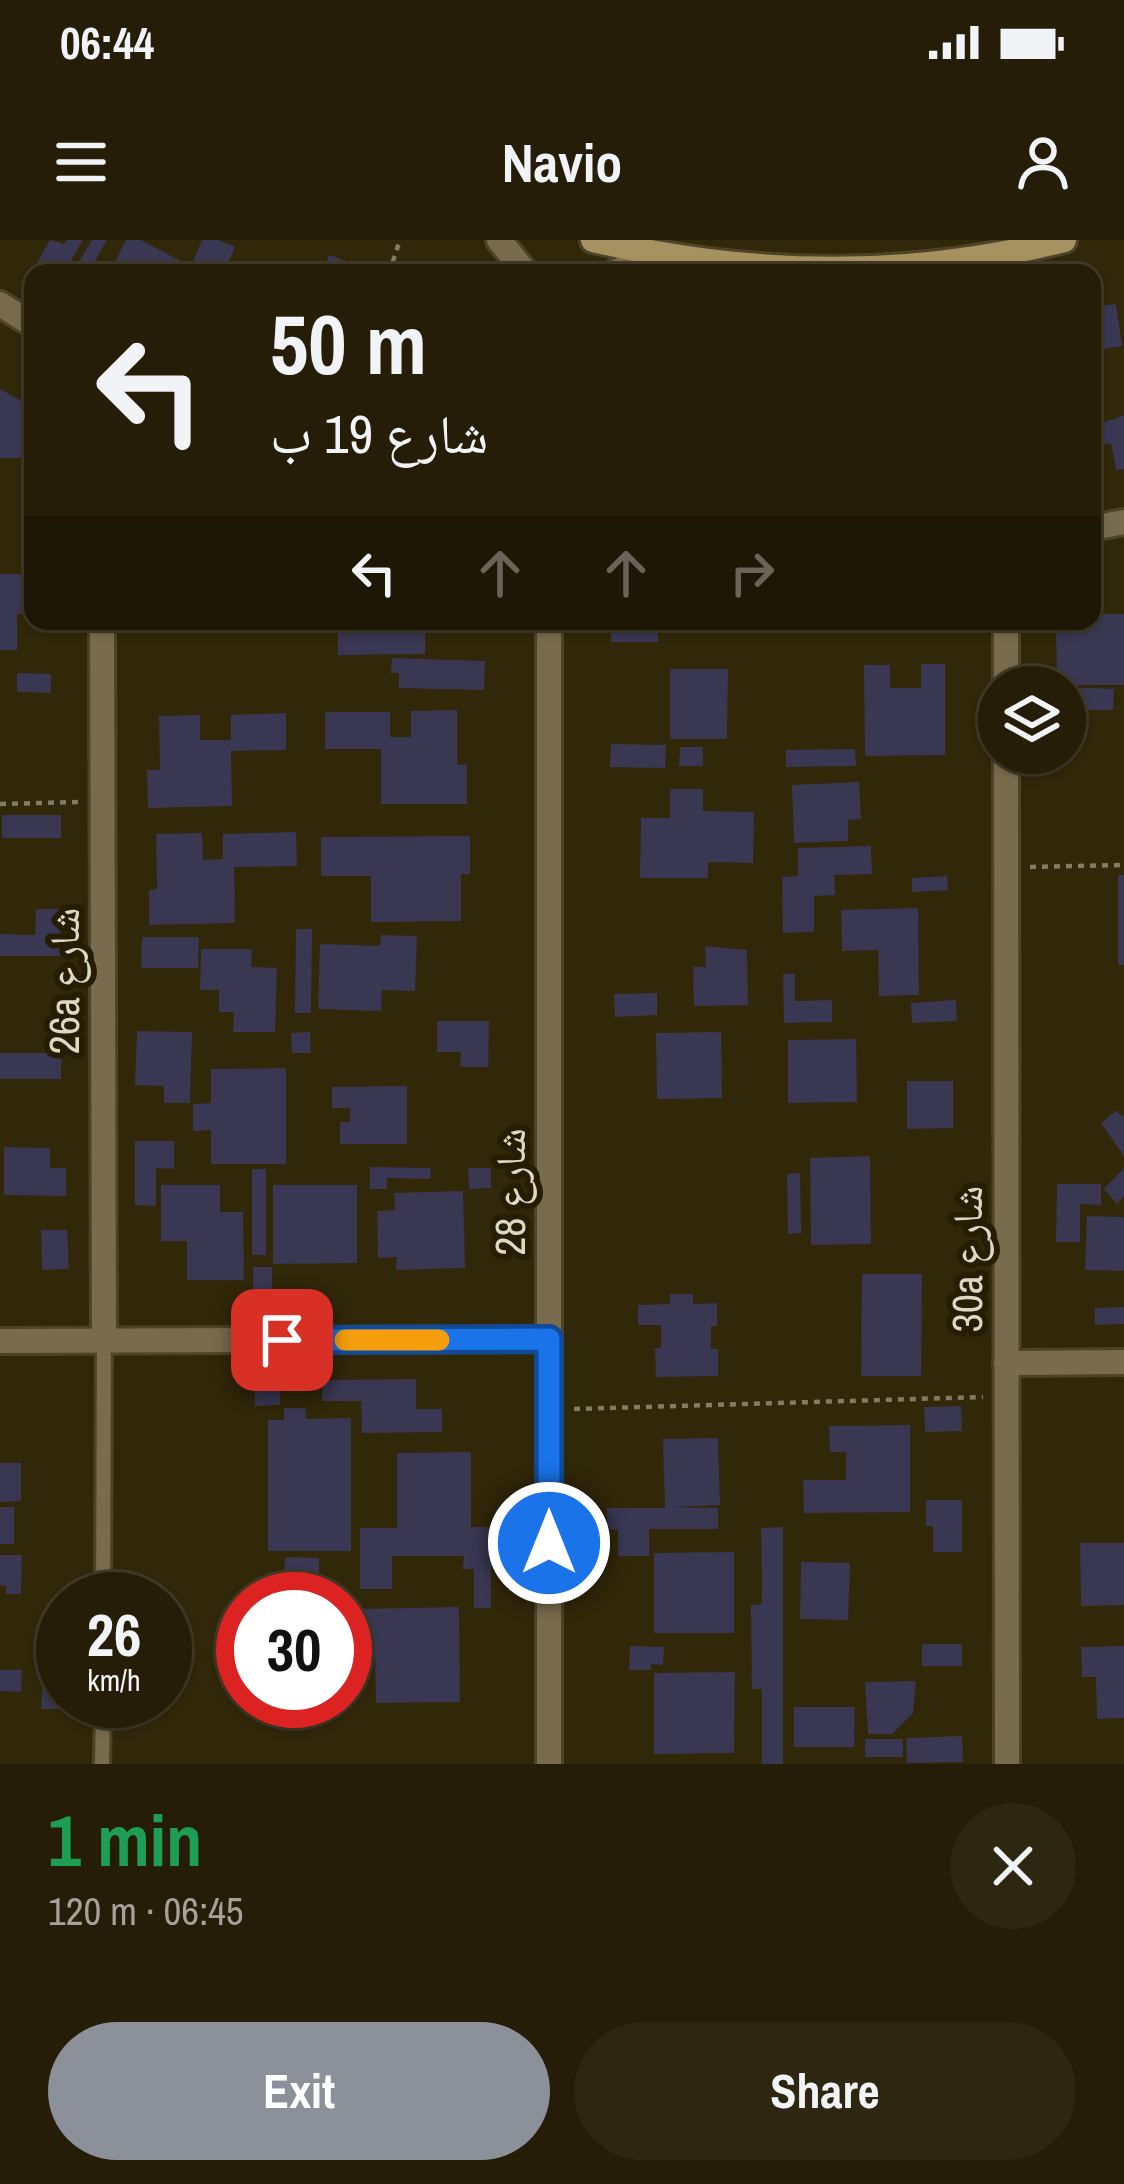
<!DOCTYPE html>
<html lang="en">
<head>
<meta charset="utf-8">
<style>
  :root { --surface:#251d07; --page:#2d2611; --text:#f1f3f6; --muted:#a3a29b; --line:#423b28; --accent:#8c9099 }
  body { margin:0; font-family:"Archivo Narrow","Noto Naskh Arabic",sans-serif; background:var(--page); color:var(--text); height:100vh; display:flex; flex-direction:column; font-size:45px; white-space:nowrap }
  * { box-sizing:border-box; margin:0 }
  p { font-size:39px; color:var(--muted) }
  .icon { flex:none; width:66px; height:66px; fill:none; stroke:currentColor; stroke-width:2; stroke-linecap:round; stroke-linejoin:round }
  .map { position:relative; height:1524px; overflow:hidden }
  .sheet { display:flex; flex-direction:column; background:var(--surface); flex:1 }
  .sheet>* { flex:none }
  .banner { position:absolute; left:24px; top:24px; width:1077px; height:366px; border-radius:24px; box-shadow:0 3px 9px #0004,0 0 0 3px var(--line); background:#251d07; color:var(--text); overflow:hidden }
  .fabs { position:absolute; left:978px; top:426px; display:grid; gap:24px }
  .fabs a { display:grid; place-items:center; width:108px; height:108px; border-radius:50%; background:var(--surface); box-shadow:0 3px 9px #0004,0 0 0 3px var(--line); font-size:60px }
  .speed { position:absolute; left:36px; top:1332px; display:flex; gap:24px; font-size:60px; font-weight:700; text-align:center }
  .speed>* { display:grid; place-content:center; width:156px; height:156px; border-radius:50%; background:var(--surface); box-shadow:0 3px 9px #0004,0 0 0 3px var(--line); line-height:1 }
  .speed small { font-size:30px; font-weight:400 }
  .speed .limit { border:18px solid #d22; background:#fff; color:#111 }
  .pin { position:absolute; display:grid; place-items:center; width:102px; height:102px; color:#fff; margin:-51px; border-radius:24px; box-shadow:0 6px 18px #0006 }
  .me { position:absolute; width:132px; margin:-66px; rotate:0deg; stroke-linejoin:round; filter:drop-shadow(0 0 9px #0008) }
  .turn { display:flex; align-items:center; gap:42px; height:252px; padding:0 48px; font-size:54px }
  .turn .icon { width:156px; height:156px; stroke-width:2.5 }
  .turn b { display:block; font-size:84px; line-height:102px }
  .lanes { display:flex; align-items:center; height:114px; padding:0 48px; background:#0003; justify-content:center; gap:60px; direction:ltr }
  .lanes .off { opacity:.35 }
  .round { display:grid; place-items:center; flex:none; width:126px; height:126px; border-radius:63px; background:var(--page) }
  .summary { display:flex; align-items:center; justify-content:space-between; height:204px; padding:0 48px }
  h1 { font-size:72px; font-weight:700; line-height:90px; color:#1e9e55 }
  .button { display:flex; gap:24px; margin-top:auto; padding:24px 48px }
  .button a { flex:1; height:138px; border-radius:72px; background:var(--accent); color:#fff; font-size:48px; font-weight:700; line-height:138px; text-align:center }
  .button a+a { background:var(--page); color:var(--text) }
  .status { display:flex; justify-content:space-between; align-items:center; height:84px; padding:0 60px; background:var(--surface); direction:ltr }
  .status svg { height:33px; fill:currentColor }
  header { display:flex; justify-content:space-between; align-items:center; height:156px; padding:0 48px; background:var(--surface); font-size:54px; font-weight:700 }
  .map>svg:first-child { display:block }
  .building { fill:#393752 }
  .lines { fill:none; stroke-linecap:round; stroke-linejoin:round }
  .lane-casing { stroke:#4d4327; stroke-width:20 }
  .street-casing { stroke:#4d4327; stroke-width:30 }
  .secondary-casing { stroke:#4d4327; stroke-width:30 }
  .path { stroke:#837b64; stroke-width:4.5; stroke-dasharray:6 6; stroke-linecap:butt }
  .lane { stroke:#796b4d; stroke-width:14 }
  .street { stroke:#796b4d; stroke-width:24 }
  .secondary { stroke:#a69160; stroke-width:24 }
  .route-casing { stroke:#114b97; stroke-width:30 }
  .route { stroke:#1a73e8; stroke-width:21 }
  .slow { stroke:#f59e0b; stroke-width:21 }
  .labels { text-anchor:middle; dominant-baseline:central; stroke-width:12; stroke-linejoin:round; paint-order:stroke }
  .street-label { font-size:42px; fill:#ddd7c7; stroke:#271e01 }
</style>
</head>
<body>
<div class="status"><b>06:44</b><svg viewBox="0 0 49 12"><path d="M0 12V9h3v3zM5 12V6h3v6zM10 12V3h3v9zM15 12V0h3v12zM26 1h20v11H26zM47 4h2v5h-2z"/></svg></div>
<header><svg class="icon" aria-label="menu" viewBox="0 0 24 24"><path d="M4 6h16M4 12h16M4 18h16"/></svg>Navio<svg class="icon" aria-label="person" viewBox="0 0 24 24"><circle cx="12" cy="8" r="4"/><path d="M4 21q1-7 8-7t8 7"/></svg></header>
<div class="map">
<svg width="1124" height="1524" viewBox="0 0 1124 1524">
  <rect width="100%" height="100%" fill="#312709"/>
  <path class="building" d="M50,0L64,4L67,0H83L64,33L33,30Z
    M92,0H107L88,33H72Z
    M126,0H141L188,25L184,33H109Z
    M202,0H218L235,7L224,33H188Z
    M329,15L352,23L348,33H322Z
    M1116,64L1122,106L1092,111V67Z
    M0,149L33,167V218H0Z
    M1124,175V229L1116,230L1111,203L1092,207V187Z
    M0,334H33V374H17V410H0Z
    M1092,374H1124V445H1057L1056,381H1092Z
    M338,381H425V414L338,415Z
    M611,381H658V402H611Z
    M392,418L485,421L484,450L399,448V433H391Z
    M921,424H945V515L865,516L864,425H890V448H921Z
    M670,429H728L727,499H670Z
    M17,433L51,434V453L17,452Z
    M1065,447L1114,449L1113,470H1065Z
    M457,470V525L467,524V564H381V509H325V472H390V497H411V471Z
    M286,473V510L231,511L232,566L148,568L147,530H160L159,476L200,475V500H231V475Z
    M611,504L666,505L665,528L610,527Z
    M680,507H703V526H679Z
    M855,509L856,526L786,527V510Z
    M859,542L861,579L848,580V601L794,603L792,545Z
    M670,549H703V571L754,572L753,623L708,622V638H640L641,578H670Z
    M2,575H61V598H2Z
    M296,592L297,626L234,627L235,683L149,685V650L157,649L156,594L202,593L203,620L223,619V594Z
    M470,596V634H461V681L371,682V636H321V597Z
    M871,606L872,634L834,635L835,655L814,656V692L783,693L782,637L798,636V608Z
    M1118,635H1124V725H1118Z
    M947,636L948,650L912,652V638Z
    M918,668L919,755L879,756L878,710L842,711L841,670Z
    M36,669H61L60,695H67L66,716H0V694L35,695Z
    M296,689H312L311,773H295Z
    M381,695L417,696L415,751L382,750L381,771L318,769L320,704L380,706Z
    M142,697H199L198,728H141Z
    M705,706L747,710L748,765L694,766L693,727H706Z
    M201,709H252L251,727L277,728L275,792H233L234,772H219V750H200Z
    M783,734H795V761L832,760V782L784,783Z
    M657,753V775L615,777L614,754Z
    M956,760L957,781L912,783L911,763Z
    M437,781H489L488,827H460L461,812H437Z
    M137,791L192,792L190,863H164V846L135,845Z
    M310,792L311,813H292L291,793Z
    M721,792L722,858L657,859L656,793Z
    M856,799L857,862L788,863V800Z
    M0,813H61V839H0Z
    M286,828V924H211V890L193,891V864L211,863V829Z
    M907,841H953V888L907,889Z
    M407,846V904H340V882H350V868H332V847Z
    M1116,871L1124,877V916L1101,883Z
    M135,901H174V929L156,928V966L135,965Z
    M4,907L50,908V928H66V956L4,955Z
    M870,916L871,1004L811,1005L810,918Z
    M370,927L431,928L430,939L387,938V949H370Z
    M468,928H491V948L469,949Z
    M1124,928V956L1117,964L1104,949Z
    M252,929H266V1015H252Z
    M800,933L801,993L788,994L787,934Z
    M1057,944H1101V965L1080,964V1002H1056Z
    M161,945H220V972H243L244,1040H187V1001H161Z
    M273,945H357V1023L273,1024Z
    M463,951L465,1028L396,1030L397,1017L378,1018L377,971L395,970L394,953Z
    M1087,976L1124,977V1031L1085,1030Z
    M41,990H67L69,1029L42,1030Z
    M253,1027H272V1049L253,1050Z
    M862,1034H922L921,1136H861Z
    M670,1054H693V1064L717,1063V1086H711V1109H718V1136L656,1137L655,1108H661V1085H638V1065L670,1064Z
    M1124,1067V1084L1095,1085V1068Z
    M416,1139V1169H442V1192L362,1193L361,1161H322V1140Z
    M255,1141H280V1165L255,1166Z
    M961,1166L962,1191L925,1192L924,1167Z
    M284,1168H305L306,1179L351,1178V1311H268V1180H284Z
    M910,1185V1272L804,1273L803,1240H846V1212H830L829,1186Z
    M718,1198L720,1265L670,1267L718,1268V1289H649V1316H618V1290L607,1289V1268H665L663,1199Z
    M471,1212V1287H491V1368H474V1329H463L464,1316H392V1349H360V1288H397V1213Z
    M0,1223H21V1261L0,1262Z
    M926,1260H962V1312H933V1286H926Z
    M0,1267H14V1304H0Z
    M783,1287V1524H762V1449H752L751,1365L762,1364L761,1288Z
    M1080,1303H1124V1365L1081,1366Z
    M734,1312V1393H654V1313Z
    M0,1315H22L21,1354H6V1346L0,1345Z
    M285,1317L319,1318V1347H284Z
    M801,1322L850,1323L848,1380L800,1379Z
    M459,1367L460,1462L376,1463L375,1419L357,1420L356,1369Z
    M922,1404H962V1426H922Z
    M630,1406L664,1407L663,1425L651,1424V1430H629Z
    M1124,1406V1478L1097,1479L1096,1437H1082L1081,1407Z
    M0,1430H22L21,1452L0,1451Z
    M735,1432L734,1513L654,1514V1433Z
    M916,1441L913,1473L892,1494H868L865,1442Z
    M42,1447L63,1448L64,1469H41Z
    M794,1467H855L854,1507H794Z
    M962,1496L963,1522L907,1523L906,1498Z
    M865,1499H903V1517H865Z"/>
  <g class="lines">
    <defs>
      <path id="lane" d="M103,1359L104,1100
        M102,1524L103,1461"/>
      <path id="street" d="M499,0L526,33
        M614,33L651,14
        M0,64L33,85
        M1092,288L1124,282
        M102,381L104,1100
        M1006,447V381
        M1006,513L1007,1524
        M0,1101L549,1099
        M1006,1123L1124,1122
        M549,1524V381"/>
      <path id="secondary" d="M593,0C750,37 907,40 1064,0"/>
    </defs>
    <use href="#lane" class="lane-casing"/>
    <use href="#street" class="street-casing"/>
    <use href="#secondary" class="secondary-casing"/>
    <path class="path" d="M389,33L400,0
      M0,564L78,562
      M1030,627L1124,625
      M574,1169L983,1157"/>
    <use href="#lane" class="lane"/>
    <use href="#street" class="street"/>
    <use href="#secondary" class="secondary"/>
  </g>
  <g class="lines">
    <defs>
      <path id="route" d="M282,1100L549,1099V1303"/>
    </defs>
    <use href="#route" class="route-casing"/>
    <use href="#route" class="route"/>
    <path class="slow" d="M345,1100H439"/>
  </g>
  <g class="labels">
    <g class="street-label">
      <text transform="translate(64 741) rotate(-90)">26a شارع</text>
      <text transform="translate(510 952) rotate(-90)">شارع 28</text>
      <text transform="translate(967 1019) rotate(-90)">30a شارع</text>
    </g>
  </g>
</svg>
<div class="fabs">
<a><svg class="icon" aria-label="layers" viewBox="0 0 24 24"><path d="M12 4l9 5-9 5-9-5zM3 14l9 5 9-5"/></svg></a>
</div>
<div class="speed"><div>26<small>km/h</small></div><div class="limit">30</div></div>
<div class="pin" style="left:282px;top:1100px;background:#d93025"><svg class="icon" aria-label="arrive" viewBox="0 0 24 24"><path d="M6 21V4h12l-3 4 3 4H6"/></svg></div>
<svg class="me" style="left:549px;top:1303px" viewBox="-20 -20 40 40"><circle r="17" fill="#1a73e8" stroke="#fff" stroke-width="3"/><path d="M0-11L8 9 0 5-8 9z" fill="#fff"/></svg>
<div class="banner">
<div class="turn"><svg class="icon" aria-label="left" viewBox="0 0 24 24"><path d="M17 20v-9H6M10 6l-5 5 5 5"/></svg><div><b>50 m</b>شارع 19 ب</div></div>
<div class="lanes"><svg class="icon" aria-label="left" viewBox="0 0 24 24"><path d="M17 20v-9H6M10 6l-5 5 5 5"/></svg><svg class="icon off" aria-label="ahead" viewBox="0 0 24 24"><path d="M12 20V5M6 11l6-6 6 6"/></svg><svg class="icon off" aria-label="ahead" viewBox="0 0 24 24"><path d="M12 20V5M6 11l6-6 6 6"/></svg><svg class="icon off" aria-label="right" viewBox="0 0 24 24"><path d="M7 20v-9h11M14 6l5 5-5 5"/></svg></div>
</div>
</div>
<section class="sheet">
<div class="summary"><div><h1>1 min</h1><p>120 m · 06:45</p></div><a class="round"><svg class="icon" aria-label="close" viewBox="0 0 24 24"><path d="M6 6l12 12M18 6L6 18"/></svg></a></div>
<div class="button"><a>Exit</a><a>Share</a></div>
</section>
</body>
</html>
